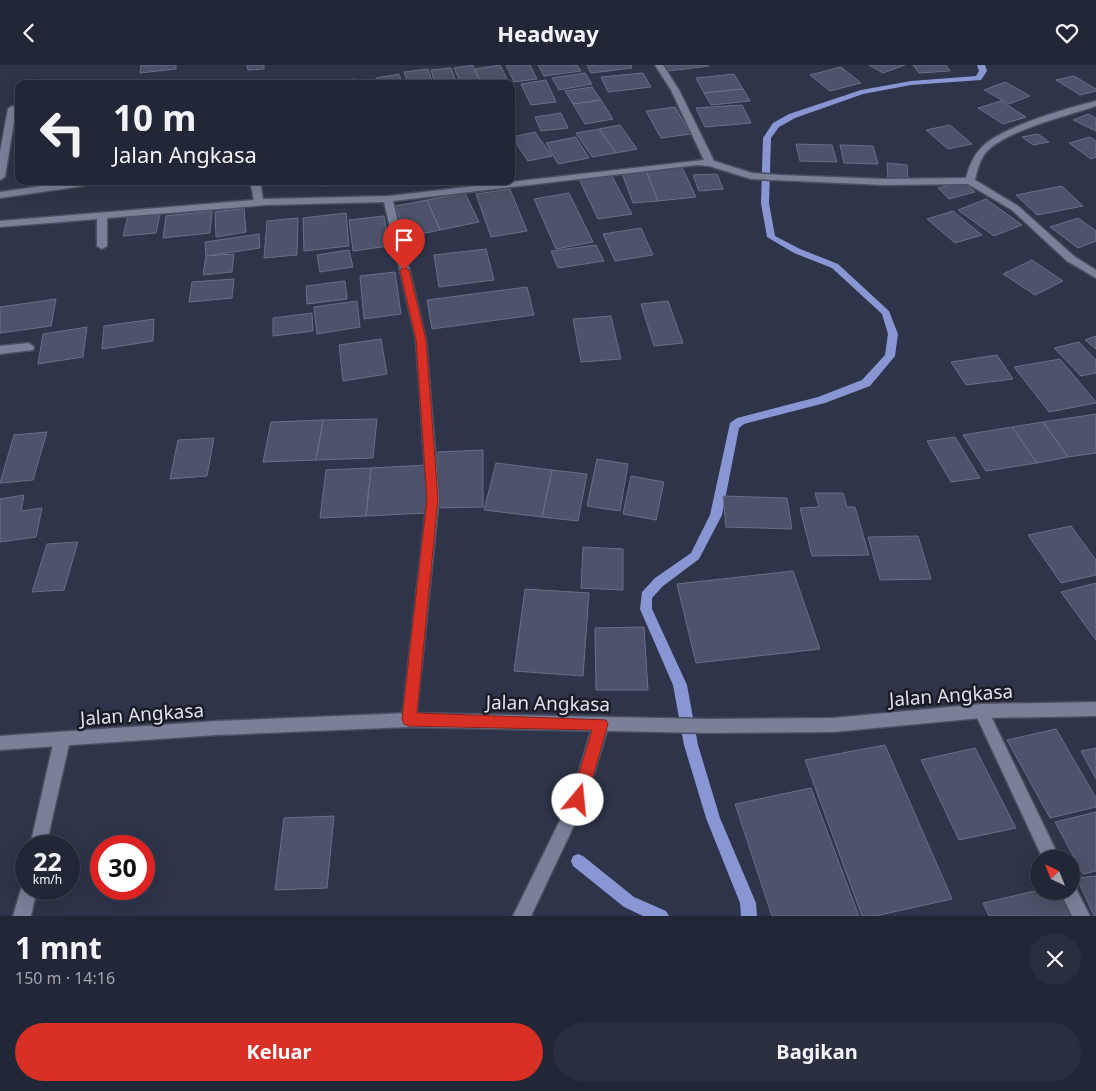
<!DOCTYPE html>
<html lang="id">
<head>
<meta charset="utf-8">
<style>
  :root { --surface:#222737; --page:#2a2f3f; --text:#f1f3f6; --muted:#a2a5ad; --line:#3f4452; --accent:#d93025 }
  body { margin:0; font-family:"Noto Sans",sans-serif; background:var(--page); color:var(--text); height:100vh; display:flex; flex-direction:column; font-size:19px; white-space:nowrap }
  * { box-sizing:border-box; margin:0 }
  p { font-size:16px; color:var(--muted) }
  .icon { flex:none; width:28px; height:28px; fill:none; stroke:currentColor; stroke-width:2; stroke-linecap:round; stroke-linejoin:round }
  .map { position:relative; height:851px; overflow:hidden }
  .side { display:flex; flex-direction:column; background:var(--surface); flex:1 }
  .side>* { flex:none }
  .banner { position:absolute; left:15px; top:15px; width:500px; height:105px; border-radius:10px; box-shadow:0 5px 20px #0002,0 0 0 1px var(--line); background:#222737; color:var(--text); overflow:hidden }
  .needle { width:32px; rotate:317deg }
  .tools { position:absolute; left:1030px; top:785px; display:grid; gap:10px }
  .tools a { display:grid; place-items:center; width:50px; height:50px; border-radius:50%; background:var(--surface); box-shadow:0 5px 20px #0002,0 0 0 1px var(--line); font-size:25px }
  .speed { position:absolute; left:15px; top:770px; display:flex; gap:10px; font-size:25px; font-weight:700; text-align:center }
  .speed>* { display:grid; place-content:center; width:65px; height:65px; border-radius:50%; background:var(--surface); box-shadow:0 5px 20px #0002,0 0 0 1px var(--line); line-height:1 }
  .speed small { font-size:12px; font-weight:400 }
  .speed .limit { border:8px solid #d22; background:#fff; color:#111 }
  .pin { position:absolute; display:grid; place-items:center; width:42px; height:42px; color:#fff; margin:-51px -21px; border-radius:50% 50% 50% 0; rotate:-45deg; box-shadow:0 0 5px #0007 }
  .pin .icon { rotate:45deg }
  .me { position:absolute; width:55px; margin:-28px; rotate:17deg; stroke-linejoin:round; filter:drop-shadow(0 0 4px #0008) }
  .turn { display:flex; align-items:center; gap:18px; height:105px; padding:0 15px; font-size:22px }
  .turn .icon { width:65px; height:65px; stroke-width:2.5 }
  .turn b { display:block; font-size:35px; line-height:42px }
  .round { display:grid; place-items:center; flex:none; width:52px; height:52px; border-radius:26px; background:var(--page) }
  .headline { display:flex; align-items:center; justify-content:space-between; height:85px; padding:0 15px }
  h1 { font-size:30px; font-weight:700; line-height:38px }
  .action { display:flex; gap:10px; margin-top:auto; padding:10px 15px }
  .action a { flex:1; height:58px; border-radius:30px; background:var(--accent); color:#fff; font-size:20px; font-weight:700; line-height:58px; text-align:center }
  .action a+a { background:var(--page); color:var(--text) }
  header { display:flex; justify-content:space-between; align-items:center; height:65px; padding:0 15px; background:var(--surface); font-size:22px; font-weight:700 }
  .map>svg:first-child { display:block }
  .lines { fill:none; stroke-linecap:round; stroke-linejoin:round }
  .stream { fill:#8897d3; fill-rule:evenodd }
  .building { fill:#4c536a; stroke:#686f87 }
  .service-casing { stroke:#4a4f61; stroke-width:3 }
  .minor-casing { stroke:#4a4f61; stroke-width:3 }
  .tertiary-casing { stroke:#4a4f61; stroke-width:3 }
  .service { fill:#798098; fill-rule:evenodd }
  .minor { fill:#798098; fill-rule:evenodd }
  .tertiary { fill:#798098; fill-rule:evenodd }
  .route { fill:#d93025; stroke:#8d1f18 }
  .labels { text-anchor:middle; dominant-baseline:central; stroke-width:5; stroke-linejoin:round; paint-order:stroke }
  .near-street-label { font-size:19px; fill:#dde2ef; stroke:#1a1c26 }
</style>
</head>
<body>
<header><svg class="icon" aria-label="back" viewBox="0 0 24 24"><path d="M15 5l-7 7 7 7"/></svg>Headway<svg class="icon" aria-label="heart" viewBox="0 0 24 24"><path d="M12 20l-8-8c-3-5 5-10 8-4 3-6 11-1 8 4z"/></svg></header>
<div class="map">
<svg width="1096" height="851" viewBox="0 0 1096 851">
  <rect width="100%" height="100%" fill="#2e3449"/>
  <g class="lines">
    <path class="stream" d="M977,0H985L987,6L981,15L911,20L863,29L795,53L779,62L771,73L769,138L775,171L800,184L838,199L889,246L898,269L895,291L870,321L825,338L744,359L739,363L722,450L699,494L663,521L652,533V544L687,620L698,680L720,753L756,838L757,851H741L740,838L706,753L684,680L673,620L640,544L642,527L655,513L691,488L710,450L730,358L737,353L818,332L862,315L885,290L888,269L882,249L832,203L794,188L767,172L761,138L763,73L773,58L789,49L861,25L911,16L976,11L979,6Z
      M578,789L583,791L634,832L666,846L669,851H643L624,842L573,801L571,796L573,791Z"/>
  </g>
  <path class="building" d="M141,0H176V4L140,8Z
    M247,0H264V4L248,5Z
    M473,0L480,18L461,19L454,3Z
    M500,0L508,16L482,19L475,4Z
    M506,0H530L537,14L514,17Z
    M538,0H577L581,6L544,11Z
    M587,0H631L632,3L591,8Z
    M664,0H708L709,1L668,6Z
    M869,0H905L883,8Z
    M913,0H946L950,6L919,8Z
    M841,2L861,18L830,26L810,10Z
    M451,3L457,19H435L431,5Z
    M428,4L433,19H408L404,7Z
    M585,8L592,19L559,25L552,13Z
    M643,8L651,22L608,27L601,12Z
    M399,9L402,19H378L376,13Z
    M734,9L743,24L704,28L696,13Z
    M1074,11L1096,24V26L1080,30L1056,15Z
    M355,14V19H322V17Z
    M546,15L556,37L531,40L521,19Z
    M1005,17L1030,31L1009,39L984,25Z
    M592,22L601,35L573,39L565,26Z
    M743,24L750,36L711,40L704,28Z
    M601,35L613,54L585,59L573,39Z
    M1001,36L1026,52L1003,59L978,43Z
    M742,40L751,58L705,62L696,43Z
    M675,42L691,69L661,73L646,46Z
    M561,48L568,63L541,66L535,52Z
    M1088,49L1096,53V66L1073,55Z
    M620,60L637,84L616,88L599,64Z
    M950,60L972,79L948,84L926,65Z
    M599,64L616,88L592,92L576,68Z
    M535,67L552,91L528,96L512,72Z
    M1038,69L1049,77L1033,80L1022,72Z
    M576,72L589,93L558,99L546,78Z
    M1090,72L1096,76V92L1091,94L1069,78Z
    M796,79L832,80L837,97L800,96Z
    M840,80L873,81L878,99L844,98Z
    M887,98L907,100L908,116L888,114Z
    M681,100L696,132L658,136L645,103Z
    M645,103L658,136L633,138L621,106Z
    M611,109L632,149L598,154L579,114Z
    M717,109L723,124L699,126L693,110Z
    M287,116H313L312,119L287,120Z
    M321,116H347V118L321,121Z
    M964,117L975,127L949,134L938,123Z
    M1062,121L1083,141L1037,150L1016,130Z
    M510,124L527,166L491,172L476,129Z
    M465,128L479,157L440,165L427,135Z
    M569,128L593,177L556,184L534,134Z
    M986,134L1022,160L994,171L958,145Z
    M427,135L440,165L407,172L395,141Z
    M244,143L246,167L216,172L215,147Z
    M212,146L210,168L163,173L166,151Z
    M953,146L982,170L955,178L927,154Z
    M346,148L349,181L304,186L303,153Z
    M160,149L156,168L123,171L128,151Z
    M384,151L389,181L353,186L349,155Z
    M298,153L297,190L264,193L267,156Z
    M1078,153L1096,166V176L1078,183L1050,162Z
    M641,163L653,190L615,196L603,169Z
    M259,169L260,183L206,191L205,177Z
    M596,180L604,196L558,203L551,186Z
    M486,184L494,215L439,222L434,190Z
    M349,185L353,202L320,207L317,190Z
    M234,189L232,207L203,210L206,191Z
    M1032,195L1063,216L1035,230L1003,209Z
    M395,207L401,249L364,254L360,211Z
    M234,214L232,233L189,237L192,217Z
    M345,216L347,234L307,239L306,221Z
    M527,222L534,250L432,264L427,235Z
    M56,234L51,261L0,268V242Z
    M357,236L360,262L317,269L314,242Z
    M668,236L683,278L654,281L641,239Z
    M312,248L313,266L273,271V253Z
    M611,251L621,294L581,297L573,254Z
    M154,254L153,276L102,284L104,261Z
    M87,262L83,292L38,299L43,269Z
    M1096,271V284L1085,275Z
    M381,274L387,309L343,316L339,280Z
    M1079,277L1096,295V308L1081,311L1054,283Z
    M997,290L1013,314L966,320L951,297Z
    M1060,294L1096,337V338L1049,347L1014,302Z
    M1096,349V388L1068,392L1043,357Z
    M377,354L373,393L316,395L323,355Z
    M323,355L316,395L263,397L271,357Z
    M1043,357L1068,392L1037,398L1012,362Z
    M1012,362L1037,398L986,406L963,370Z
    M47,367L33,415L0,418L14,370Z
    M955,372L980,413L951,417L927,376Z
    M214,373L207,411L170,414L178,375Z
    M483,385V442L436,443L438,387Z
    M597,394L628,399L620,446L587,441Z
    M496,398L552,405L542,452L484,445Z
    M427,400L426,448L366,451L371,403Z
    M371,403L366,451L320,453L326,405Z
    M552,405L587,409L578,456L542,452Z
    M631,411L664,417L656,455L623,449Z
    M815,428H843L847,442H855L869,490L812,491L800,443L819,442Z
    M24,430L21,446L42,443L36,472L0,477V434Z
    M723,431L787,433L792,464L726,462Z
    M1071,461L1096,495V510L1061,518L1028,470Z
    M918,471L931,514L880,515L868,472Z
    M78,477L64,525L32,527L47,479Z
    M583,482L623,484V525L581,523Z
    M793,506L820,584L696,598L677,519Z
    M1096,518V575L1061,527Z
    M525,524L589,528L583,611L514,606Z
    M644,562L648,625H596L595,563Z
    M1056,664L1096,733V742L1050,753L1007,675Z
    M885,680L952,834L875,851H862L805,695Z
    M975,683L1016,763L959,775L921,695Z
    M1096,683V714L1081,686Z
    M811,723L859,851H772L735,739Z
    M1096,747V806L1083,809L1055,757Z
    M334,751L327,823L275,825L284,753Z
    M1096,811V851H1094L1077,813Z
    M1039,825L1064,826L1077,851H989L983,838Z"/>
  <g class="lines">
    <defs>
      <path id="service" d="M12,41L16,44L5,112L0,115V87L8,44Z"/>
      <path id="minor" d="M655,0H663L679,25L714,96L752,108L780,110L884,114L966,113C969,102 973,91 982,82C1002,62 1067,43 1096,36V41C1067,51 1008,65 987,86C980,94 977,105 975,115L1018,141L1075,192L1096,205V213L1067,196L1012,145L968,119L884,120L751,114L709,101L697,100L393,136L426,275L439,434L416,655L414,660L409,662L404,660L402,655L427,434L416,275L384,137L267,140L107,153V181L102,184L97,181V154L0,162V156L254,135L250,116H260L263,134L388,131L704,95L671,25Z
        M76,116H88V118L83,121L0,133V127Z
        M29,278L34,282L33,285L0,289V281Z
        M981,639L986,641L1060,794H1043L974,646L976,641Z
        M601,652L606,654L609,659L586,735L531,851H513L571,733L593,659L596,654Z
        M62,668L67,670L70,675L46,781H30L54,675L57,670Z
        M26,817V824H37L31,851H13L23,818Z
        M1071,819L1074,820L1090,851H1072L1060,826H1071Z"/>
      <path id="tertiary" d="M1096,637V651L981,653L833,667L708,668L409,662L217,670L0,685V671L217,656L409,648L708,654L833,653L981,639Z"/>
    </defs>
    <use href="#service" class="service-casing"/>
    <use href="#minor" class="minor-casing"/>
    <use href="#tertiary" class="tertiary-casing"/>
    <use href="#service" class="service"/>
    <use href="#minor" class="minor"/>
    <use href="#tertiary" class="tertiary"/>
  </g>
  <path class="route" d="M404,202L409,205L426,275L438,434L417,648L606,655L608,659L586,735L583,740L578,742L573,740L571,735L592,665L409,661L404,659L402,654L427,434L416,275L400,205Z"/>
  <g class="labels">
    <g class="near-street-label">
      <text transform="translate(951 630) rotate(-4)">Jalan Angkasa</text>
      <text transform="translate(548 638) rotate(1)">Jalan Angkasa</text>
      <text transform="translate(142 649) rotate(-4)">Jalan Angkasa</text>
    </g>
  </g>
</svg>
<div class="tools">
<a><svg class="needle" viewBox="-14 -14 28 28"><path d="M0-13l5 13h-10z" fill="#e53935"/><path d="M0 13l5-13h-10z" fill="#a2a5ad"/></svg></a>
</div>
<div class="speed"><div>22<small>km/h</small></div><div class="limit">30</div></div>
<div class="pin" style="left:404px;top:205px;background:#d93025"><svg class="icon" aria-label="arrive" viewBox="0 0 24 24"><path d="M6 21V4h12l-3 4 3 4H6"/></svg></div>
<svg class="me" style="left:578px;top:735px" viewBox="-20 -20 40 40"><circle r="19" fill="#fff"/><path d="M0-13L10 11 0 6-10 11z" fill="#d93025"/></svg>
<div class="banner">
<div class="turn"><svg class="icon" aria-label="left" viewBox="0 0 24 24"><path d="M17 20v-9H6M10 6l-5 5 5 5"/></svg><div><b>10 m</b>Jalan Angkasa</div></div>
</div>
</div>
<section class="side">
<div class="headline"><div><h1>1 mnt</h1><p>150 m · 14:16</p></div><a class="round"><svg class="icon" aria-label="close" viewBox="0 0 24 24"><path d="M6 6l12 12M18 6L6 18"/></svg></a></div>
<div class="action"><a>Keluar</a><a>Bagikan</a></div>
</section>
</body>
</html>
